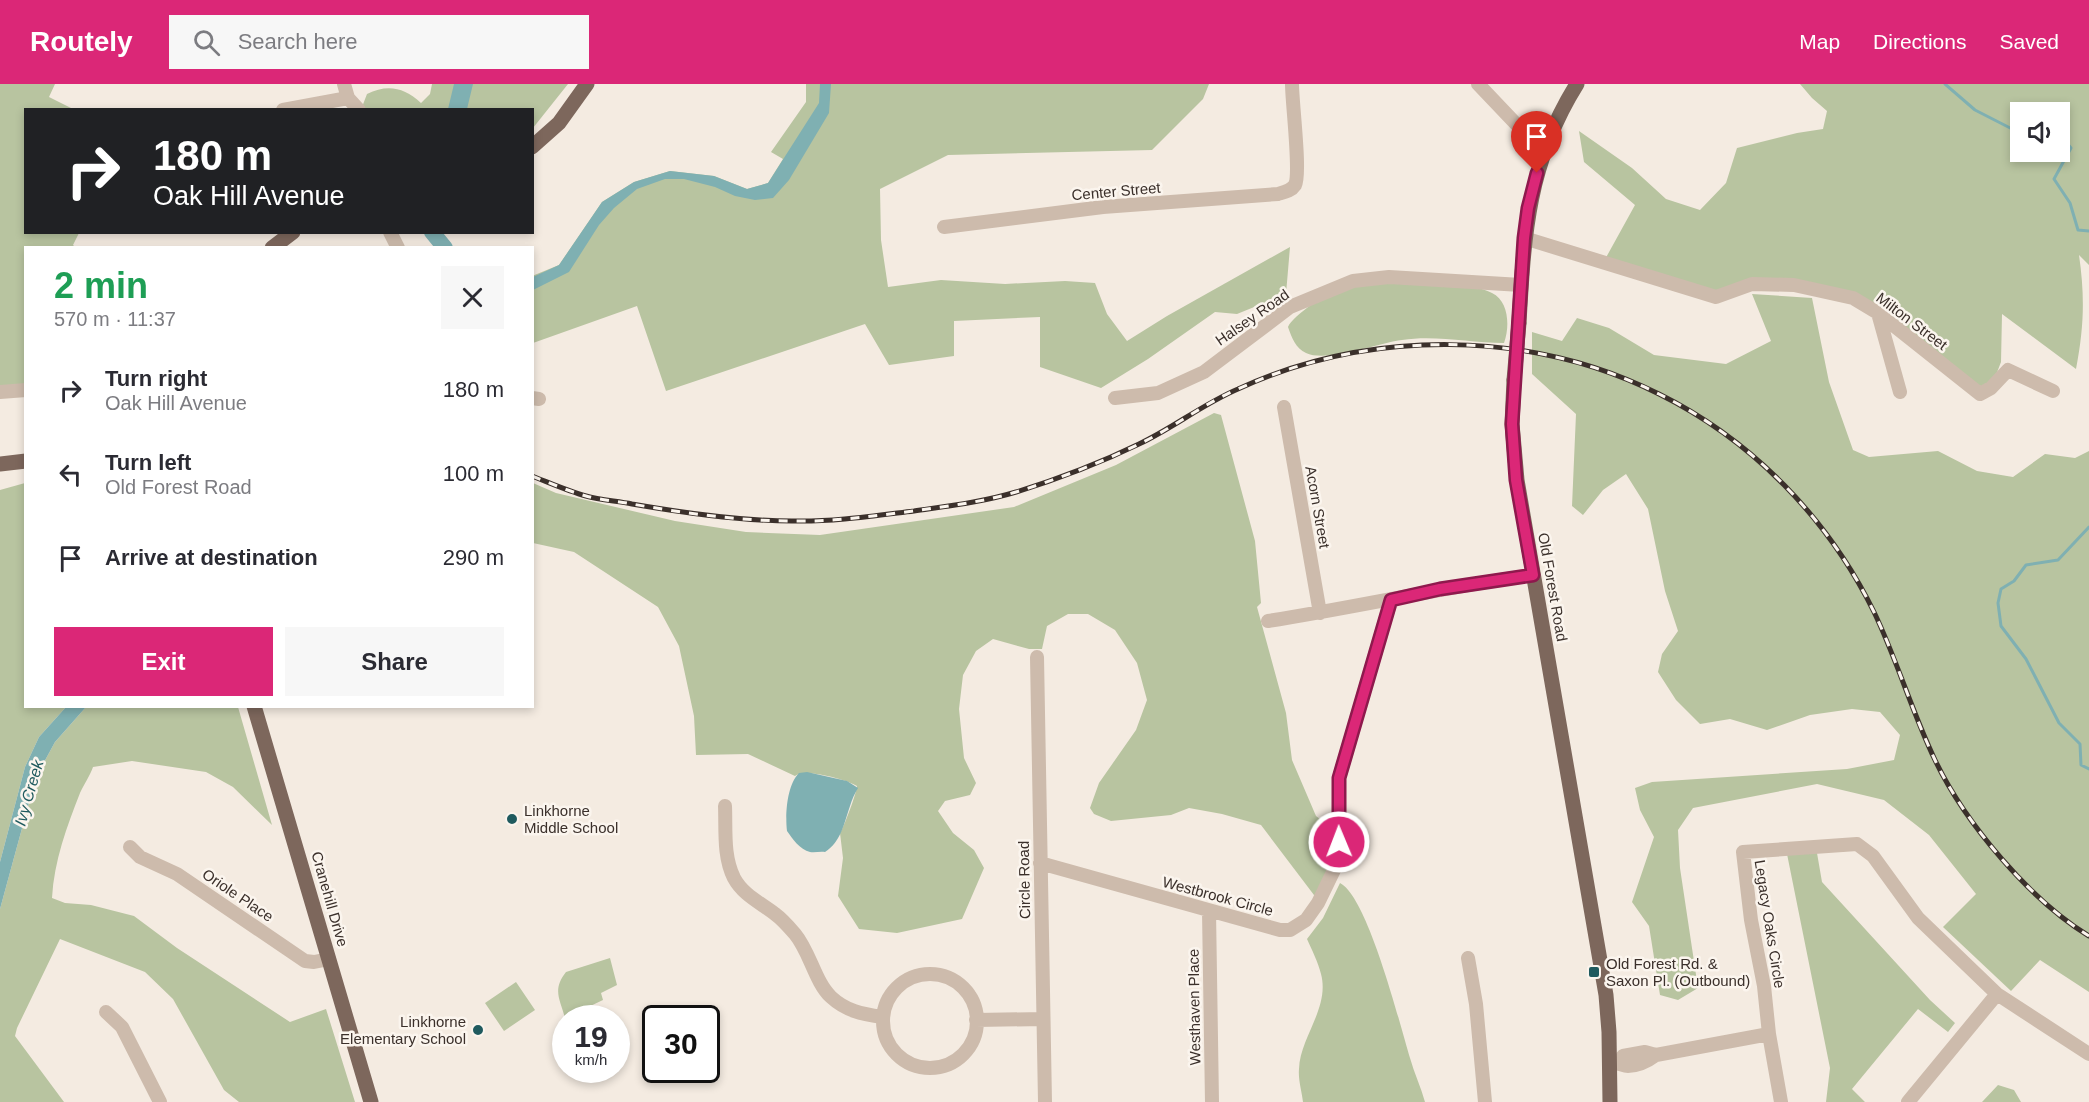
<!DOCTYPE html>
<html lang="en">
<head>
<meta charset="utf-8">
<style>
  :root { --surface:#fff; --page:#f7f7f7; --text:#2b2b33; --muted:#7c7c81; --accent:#db2777 }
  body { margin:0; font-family:Helvetica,sans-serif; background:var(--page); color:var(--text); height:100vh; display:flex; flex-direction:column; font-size:22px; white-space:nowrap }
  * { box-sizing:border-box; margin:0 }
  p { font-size:20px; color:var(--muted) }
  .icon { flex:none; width:33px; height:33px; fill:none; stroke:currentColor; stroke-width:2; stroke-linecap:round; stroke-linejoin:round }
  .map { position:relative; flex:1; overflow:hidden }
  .sheet { position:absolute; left:24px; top:162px; width:510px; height:462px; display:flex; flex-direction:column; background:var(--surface); border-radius:0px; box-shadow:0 3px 9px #0003 }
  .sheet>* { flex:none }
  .guide { position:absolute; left:24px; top:24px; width:510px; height:126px; border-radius:0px; box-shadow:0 3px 9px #0003; background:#202124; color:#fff; overflow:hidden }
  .buttons { position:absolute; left:2010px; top:18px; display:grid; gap:12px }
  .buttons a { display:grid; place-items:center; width:60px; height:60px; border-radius:0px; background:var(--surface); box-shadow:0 3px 9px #0003; font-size:30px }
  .speed { position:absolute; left:552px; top:921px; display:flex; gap:12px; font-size:30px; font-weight:700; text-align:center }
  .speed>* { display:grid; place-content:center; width:78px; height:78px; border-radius:50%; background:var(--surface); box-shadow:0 3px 9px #0003; line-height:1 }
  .speed small { font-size:15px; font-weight:400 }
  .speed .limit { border:3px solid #111; border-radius:9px; background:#fff; color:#111 }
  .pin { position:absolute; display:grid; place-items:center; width:51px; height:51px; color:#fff; margin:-62px -26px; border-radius:50% 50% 50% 0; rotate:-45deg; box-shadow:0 0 6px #0007 }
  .pin .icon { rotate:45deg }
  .me { position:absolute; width:66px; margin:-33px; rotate:359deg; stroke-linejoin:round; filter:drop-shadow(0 0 4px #0008) }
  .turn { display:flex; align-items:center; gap:21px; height:126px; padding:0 30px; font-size:27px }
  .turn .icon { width:78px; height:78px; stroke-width:2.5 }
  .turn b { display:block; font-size:42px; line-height:51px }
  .round { display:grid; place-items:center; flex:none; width:63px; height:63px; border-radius:0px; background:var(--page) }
  .overview { display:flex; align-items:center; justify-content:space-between; height:102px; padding:0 30px }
  h1 { font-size:36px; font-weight:800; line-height:45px; color:#1e9e55 }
  .cta { display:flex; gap:12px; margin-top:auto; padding:12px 30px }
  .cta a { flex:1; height:69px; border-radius:0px; background:var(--accent); color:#fff; font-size:24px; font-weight:800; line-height:69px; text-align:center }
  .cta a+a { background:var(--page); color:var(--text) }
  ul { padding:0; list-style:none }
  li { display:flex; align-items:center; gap:18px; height:84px; padding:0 30px }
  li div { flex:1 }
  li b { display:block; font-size:22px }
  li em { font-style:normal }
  header { display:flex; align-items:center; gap:36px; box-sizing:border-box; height:84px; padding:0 30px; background:var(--accent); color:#fff }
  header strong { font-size:28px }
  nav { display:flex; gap:33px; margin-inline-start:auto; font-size:21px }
  .search { width:420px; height:54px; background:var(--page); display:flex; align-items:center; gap:15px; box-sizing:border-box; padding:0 21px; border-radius:0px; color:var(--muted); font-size:22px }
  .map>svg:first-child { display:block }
  .green { fill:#b8c4a0; fill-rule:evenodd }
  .water { fill:#7fb0b2 }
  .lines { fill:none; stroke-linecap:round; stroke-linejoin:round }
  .stream { stroke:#7fb0b2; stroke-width:3 }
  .river { stroke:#7fb0b2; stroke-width:16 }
  .minor { stroke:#cdbbac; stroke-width:14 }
  .major { stroke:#7d675c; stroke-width:15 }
  .rail-casing { stroke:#3b302b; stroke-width:5 }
  .rail { stroke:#fbf5ee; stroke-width:3; stroke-dasharray:9; stroke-linecap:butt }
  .major-bridge { stroke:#7d675c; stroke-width:15 }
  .route-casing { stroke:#8e194d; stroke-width:15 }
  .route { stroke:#db2777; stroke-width:10 }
  .poi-dot { fill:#1f5a5e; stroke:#fbf5ee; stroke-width:2 }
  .labels { text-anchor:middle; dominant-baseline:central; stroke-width:5; stroke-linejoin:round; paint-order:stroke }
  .street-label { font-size:15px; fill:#3b302b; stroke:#fbf5ee }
  .poi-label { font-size:15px; fill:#3b302b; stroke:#fbf5ee; text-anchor:start }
  .water-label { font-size:16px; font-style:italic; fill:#1f5a5e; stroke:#fbf5ee }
</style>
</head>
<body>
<header>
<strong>Routely</strong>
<div class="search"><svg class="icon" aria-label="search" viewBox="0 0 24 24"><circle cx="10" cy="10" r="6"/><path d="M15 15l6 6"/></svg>Search here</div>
<nav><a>Map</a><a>Directions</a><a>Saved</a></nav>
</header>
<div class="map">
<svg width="2089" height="1018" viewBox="0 0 2089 1018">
  <rect width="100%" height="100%" fill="#f4ebe1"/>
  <path class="green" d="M0,0H55L49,13L73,25L26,26V148L79,149L73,161L75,163L26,164L25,305L0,308Z
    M432,0H568L533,44L532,26H365L362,23L367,10C387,0 404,3 421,19L430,10Z
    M806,0H1209L1203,15L1152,66L948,71L880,105L881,156L888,203L941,196L1005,200L1065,197L1095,199L1107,230L1127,257L1167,232L1290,163L1286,210L1237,230L1215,228L1148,275L1101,304L1040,283V233L954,237V272L889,281L865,240L666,307L637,222L533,259L532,192L559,181L602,118L634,98L670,87L714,92L747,105L768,99L783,75L771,68L806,18Z
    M1800,0H2089V181L2079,171C2085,213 2084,243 2076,285L2002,230L2001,278L1991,304L1980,310L1853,214L1752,200L1716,213L1603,179L1635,121L1584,78L1579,47L1632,84L1666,115L1700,126L1726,99L1737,64L1797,49L1823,45L1827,27L1812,14ZM2020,28H2060V68H2020Z
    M1399,195C1424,198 1470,198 1492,209C1509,217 1510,243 1504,259C1470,259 1436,251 1402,256C1378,259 1327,279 1306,269C1296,265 1291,252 1288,243C1293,231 1330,207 1342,203C1360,198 1381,198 1399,195Z
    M1752,210L1812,214L1829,298L1853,366L1869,373L1938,367L1977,387L2013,393L2045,370L2075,374L2089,367V908L2040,876L2011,907L1943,843L1976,810L1929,751L1884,716L1817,700L1693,724L1678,746L1680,784L1698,904L1678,916L1660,911L1649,842L1632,818L1654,753L1640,726L1635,704L1652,698L1847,685L1894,676L1900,651L1880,628L1852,625L1810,631L1767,646L1730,635L1700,640L1676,616L1658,588L1662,570L1678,547L1665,507L1648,425L1626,390L1603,406L1583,431L1572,422L1576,330L1532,290V248L1562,257L1577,234L1609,244L1654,271L1726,280L1771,257Z
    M1214,329L1221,331L1255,457L1261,519L1257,523L1286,629L1292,676L1316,732L1333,745V779L1317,815L1261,741L1222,730L1189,724L1171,731L1111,737L1094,730L1090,724L1099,699L1136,646L1147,616L1137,579L1115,546L1088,530H1068L1047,542L1042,565H1029L993,555L976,567L963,591L959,625L964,674L976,699L970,711L945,717L938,727L953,749L974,766L984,784L962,835L897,849L859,845L838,812L843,774L840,749C844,743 857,708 857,702C846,695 804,684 795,692L748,670L696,671L694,632L679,562L658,523L574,468L533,459V399L556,409L675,437L746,448L820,451L1014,423L1116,381Z
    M25,399L26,622L66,623L39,653L25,683L0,778V406Z
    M86,623H238L272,741L233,703L206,688L132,677L93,683C90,692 84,700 80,709C67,742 54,777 52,814L65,819L91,821L134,832L177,864L290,938L326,925L355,1018H239L224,1006L173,915L145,888L60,855L17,944L15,952L64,1018H0V825L36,693L55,658Z
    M1817,769L1822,798L1930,916L1955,939L1948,948L1918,925L1852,1005L1865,1018H1826L1830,984L1787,770Z
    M1340,799C1368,813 1400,941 1410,974C1414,989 1421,1003 1425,1018H1303C1302,1008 1298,996 1299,985C1300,953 1330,924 1321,890C1318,878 1312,866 1307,855L1323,834Z
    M610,874L617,901L601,909L603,916L565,934C560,915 552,906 566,888Z
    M516,898L535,926L504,947L485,919Z
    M1998,1001L2014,1006L2021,1018H1982Z"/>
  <path class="water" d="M454,0H473L467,25H448Z
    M820,0H831L829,29L789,96L773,114L755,116L735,112L715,103L684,95H665L637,105L614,124L599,141L569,188L533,206V193L559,181L602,118L634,98L670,87L714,92L747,105L768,99L819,19Z
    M66,623H86L55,658L36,693L0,825V778L25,683L39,653Z
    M807,688L847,697L858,704C855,709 852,715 850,722C844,739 841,758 825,768C820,767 815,769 810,768C800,766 792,754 787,747C785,730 787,701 799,689Z"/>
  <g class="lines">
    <path class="stream" d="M1945,0L1975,26L2018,48L2020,47
      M2060,51L2071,64L2054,95L2070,119L2078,146L2089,147
      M2089,443L2058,476L2026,481L2014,497L2001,505L1998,519L2001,542L2026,575L2059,639L2080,660L2081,681L2089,685"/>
    <path class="river" d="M432,148L445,164"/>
    <path class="minor" d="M344,0L348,14L359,26
      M1478,0L1517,41L1548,56
      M283,26L348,14
      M944,143L1103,123L1278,110C1285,108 1291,107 1295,101C1301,89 1292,19 1292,0
      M390,148L398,164
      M1524,154L1716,213L1752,200L1794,201L1853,214L1878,229L1980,310L1991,304L2008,286L2053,307
      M1878,229L1900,308
      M0,308L26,306
      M532,314L539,315
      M1115,314L1158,309L1204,288L1290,223L1353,197L1389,193L1521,201
      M1284,323L1320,529
      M1268,537C1357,523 1444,503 1533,491
      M1037,573L1045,1018
      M725,722C726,746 723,772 734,794C743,811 761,819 775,830C782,835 789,843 795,850C810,868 815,898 831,913C846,927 862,930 882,933
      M130,763L140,773L177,790L305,877L314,878L329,875
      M1040,779L1280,846H1290L1306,836L1318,819L1335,784L1339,758V694L1391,516
      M1209,827L1212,1018
      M1468,874L1476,920L1485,1018
      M883 937a47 47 0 1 1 94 0a47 47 0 1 1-94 0Z
      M1997,910L2089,970
      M106,928L122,943L160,1018
      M976,936L1043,935
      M1619,979L1623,972L1645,968L1656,971L1769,950
      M1613,980C1620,978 1622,982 1628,982C1638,982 1648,977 1656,971
      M1781,1018L1769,950L1764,902L1751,836L1743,768L1857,760L1873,772L1918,834L1997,910L1908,1018"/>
    <path class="major" d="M532,63L559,39L587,0
      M272,164L293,148
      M1519,239C1524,150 1528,78 1577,0
      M1514,296L1512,340L1517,396L1606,911L1609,948L1610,1018
      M0,380L26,377
      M254,622L371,1018"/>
    <defs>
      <path id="rail" d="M532,392C550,399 568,407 586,412C600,416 617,417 632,420C684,429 739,437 792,437C833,438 873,432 914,427C948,422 983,418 1016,408C1058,395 1100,379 1139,360C1173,344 1203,320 1238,305C1369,245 1530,245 1659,310C1752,356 1828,434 1874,528C1897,576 1912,628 1935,676C1965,739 2030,816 2089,852"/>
    </defs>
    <use href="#rail" class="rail-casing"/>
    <use href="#rail" class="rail"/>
    <path class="major-bridge" d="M1514,296L1519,239"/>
  </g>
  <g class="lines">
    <defs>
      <path id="route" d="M1339,758V694L1391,516L1440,505L1533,491L1516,396L1512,340L1524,154L1528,124L1537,89"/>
    </defs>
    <use href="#route" class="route-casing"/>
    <use href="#route" class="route"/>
  </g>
  <g class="poi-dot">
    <circle cx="512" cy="735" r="6"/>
    <rect x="1588" y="882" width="12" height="12" rx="3"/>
    <circle cx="478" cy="946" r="6"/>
  </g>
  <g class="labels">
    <g class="street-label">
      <text transform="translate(1116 107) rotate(-5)">Center Street</text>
      <text transform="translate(1252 233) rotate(-35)">Halsey Road</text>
      <text transform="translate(1912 237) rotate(37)">Milton Street</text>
      <text transform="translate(1318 423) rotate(80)">Acorn Street</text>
      <text transform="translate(1553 503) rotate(80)">Old Forest Road</text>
      <text transform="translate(1024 796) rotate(-91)">Circle Road</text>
      <text transform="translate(238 811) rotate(34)">Oriole Place</text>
      <text transform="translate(1218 812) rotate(15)">Westbrook Circle</text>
      <text transform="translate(330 815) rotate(74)">Cranehill Drive</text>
      <text transform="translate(1770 840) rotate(81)">Legacy Oaks Circle</text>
      <text transform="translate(1194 923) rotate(-91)">Westhaven Place</text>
    </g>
    <g class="poi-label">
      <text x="524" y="726">Linkhorne<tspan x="524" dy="17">Middle School</tspan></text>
      <text x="1606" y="879">Old Forest Rd. &amp;<tspan x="1606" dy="17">Saxon Pl. (Outbound)</tspan></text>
      <text x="466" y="937" text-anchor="end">Linkhorne<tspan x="466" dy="17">Elementary School</tspan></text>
    </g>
    <g class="water-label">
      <text transform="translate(29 709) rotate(-74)">Ivy Creek</text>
    </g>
  </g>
</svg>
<div class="buttons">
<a><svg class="icon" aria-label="sound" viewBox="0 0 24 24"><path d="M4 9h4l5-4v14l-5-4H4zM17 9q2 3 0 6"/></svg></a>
</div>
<div class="speed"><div>19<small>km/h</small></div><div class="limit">30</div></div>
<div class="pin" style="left:1537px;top:89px;background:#d93025"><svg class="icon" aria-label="arrive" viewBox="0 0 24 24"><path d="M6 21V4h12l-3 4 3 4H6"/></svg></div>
<svg class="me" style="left:1339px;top:758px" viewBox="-20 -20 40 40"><circle r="17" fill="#db2777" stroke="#fff" stroke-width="3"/><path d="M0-11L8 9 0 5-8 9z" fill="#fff"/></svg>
<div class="guide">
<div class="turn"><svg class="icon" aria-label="right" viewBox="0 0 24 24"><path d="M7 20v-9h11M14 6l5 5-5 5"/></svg><div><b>180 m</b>Oak Hill Avenue</div></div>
</div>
<section class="sheet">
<div class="overview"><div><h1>2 min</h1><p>570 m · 11:37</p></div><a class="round"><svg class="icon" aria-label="close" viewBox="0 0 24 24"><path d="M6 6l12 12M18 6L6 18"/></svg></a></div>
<ul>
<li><svg class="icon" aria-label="right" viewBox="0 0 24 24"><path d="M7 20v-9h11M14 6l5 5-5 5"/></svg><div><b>Turn right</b><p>Oak Hill Avenue</p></div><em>180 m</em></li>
<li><svg class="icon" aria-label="left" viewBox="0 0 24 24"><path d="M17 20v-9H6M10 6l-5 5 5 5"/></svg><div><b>Turn left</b><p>Old Forest Road</p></div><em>100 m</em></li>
<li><svg class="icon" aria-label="arrive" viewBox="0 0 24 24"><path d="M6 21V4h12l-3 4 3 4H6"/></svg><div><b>Arrive at destination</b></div><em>290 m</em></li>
</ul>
<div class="cta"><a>Exit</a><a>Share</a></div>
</section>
</div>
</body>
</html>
